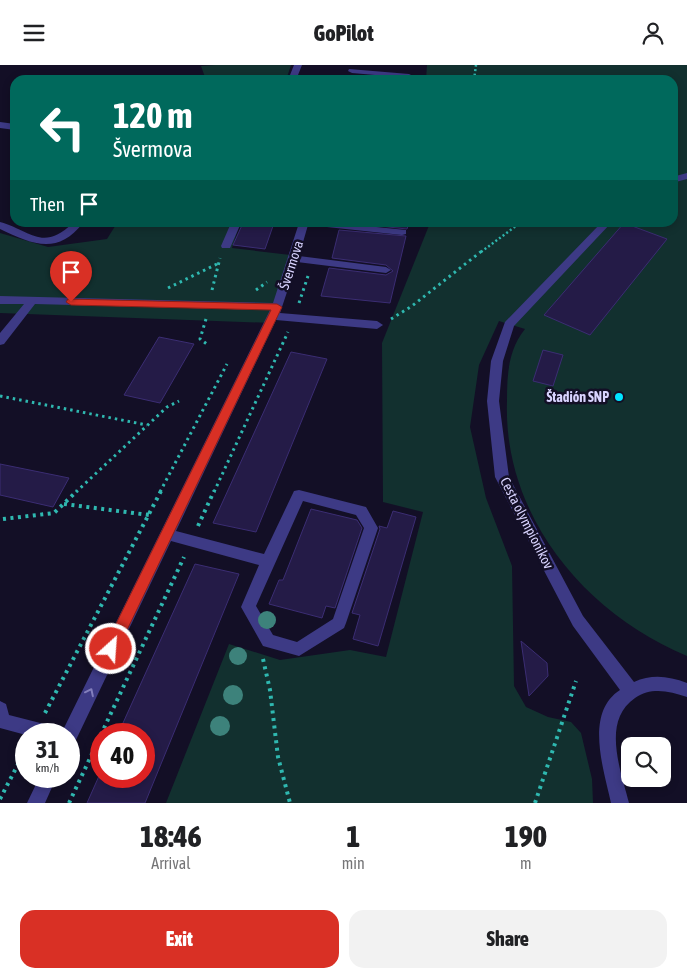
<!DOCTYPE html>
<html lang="en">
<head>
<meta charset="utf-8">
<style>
  :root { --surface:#fff; --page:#f2f2f2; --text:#202124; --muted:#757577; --accent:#d93025 }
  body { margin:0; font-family:"Asap Condensed",sans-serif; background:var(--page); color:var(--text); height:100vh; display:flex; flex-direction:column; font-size:19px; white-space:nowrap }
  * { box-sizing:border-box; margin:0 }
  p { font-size:16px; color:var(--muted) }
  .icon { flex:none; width:28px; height:28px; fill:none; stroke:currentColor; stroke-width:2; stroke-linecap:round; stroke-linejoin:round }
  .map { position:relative; height:738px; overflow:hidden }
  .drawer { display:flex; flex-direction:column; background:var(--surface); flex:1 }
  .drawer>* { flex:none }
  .top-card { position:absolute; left:10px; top:10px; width:668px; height:152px; border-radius:15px; box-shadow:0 2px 8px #0003; background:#00695c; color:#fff; overflow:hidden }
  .fabs { position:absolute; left:621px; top:672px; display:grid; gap:10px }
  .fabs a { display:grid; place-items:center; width:50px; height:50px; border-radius:10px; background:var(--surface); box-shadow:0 2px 8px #0003; font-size:25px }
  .speed { position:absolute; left:15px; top:658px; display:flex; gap:10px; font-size:25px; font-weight:700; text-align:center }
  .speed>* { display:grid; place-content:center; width:65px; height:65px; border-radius:50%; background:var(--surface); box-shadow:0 2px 8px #0003; line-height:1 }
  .speed small { font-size:12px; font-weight:400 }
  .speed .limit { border:8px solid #d22; background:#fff; color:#111 }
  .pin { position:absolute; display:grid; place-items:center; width:42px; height:42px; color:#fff; margin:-51px -21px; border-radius:50% 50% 50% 0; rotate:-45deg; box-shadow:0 0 5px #0007 }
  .pin .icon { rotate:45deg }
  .me { position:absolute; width:55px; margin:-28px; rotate:26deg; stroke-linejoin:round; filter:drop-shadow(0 0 4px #0008) }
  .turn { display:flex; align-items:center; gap:18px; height:105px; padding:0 20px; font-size:22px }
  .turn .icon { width:65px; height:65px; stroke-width:2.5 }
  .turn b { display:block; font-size:35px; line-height:42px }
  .then { display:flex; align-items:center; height:48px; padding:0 20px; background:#0003; gap:10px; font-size:19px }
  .eta { display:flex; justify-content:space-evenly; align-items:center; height:85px; text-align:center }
  .eta b { font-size:30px; font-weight:800; line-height:35px }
  .primary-button { display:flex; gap:10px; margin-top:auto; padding:10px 20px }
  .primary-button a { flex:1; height:58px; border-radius:15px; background:var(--accent); color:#fff; font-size:20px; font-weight:800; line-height:58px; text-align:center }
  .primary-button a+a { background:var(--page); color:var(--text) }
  header { display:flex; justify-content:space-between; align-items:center; height:65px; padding:0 20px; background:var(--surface); font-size:22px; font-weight:800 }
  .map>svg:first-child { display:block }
  .green { fill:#12302f }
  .building { fill:#241b47; stroke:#3b2d73 }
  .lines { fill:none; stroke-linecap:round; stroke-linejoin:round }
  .path-far2 { stroke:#2fb8b0; stroke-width:2.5; stroke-dasharray:2 2.5; stroke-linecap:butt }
  .path-far1 { stroke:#2fb8b0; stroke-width:3; stroke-dasharray:2.5 4; stroke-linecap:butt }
  .path { stroke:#2fb8b0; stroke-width:4; stroke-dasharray:3 4.5; stroke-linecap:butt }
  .minor { fill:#3d3a85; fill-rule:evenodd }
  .tree { fill:#3d827b }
  .oneway { stroke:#837fbc }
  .route { fill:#d93025; stroke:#8d1f18 }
  .poi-dot { fill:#00e5ff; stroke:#130f26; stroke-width:2 }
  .labels { text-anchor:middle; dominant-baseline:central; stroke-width:5; stroke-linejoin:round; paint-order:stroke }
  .street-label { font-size:14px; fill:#d9d4ff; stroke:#130f26 }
  .poi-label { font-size:14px; font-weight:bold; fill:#d9d4ff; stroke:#130f26; text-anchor:end }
</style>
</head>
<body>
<header><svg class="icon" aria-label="menu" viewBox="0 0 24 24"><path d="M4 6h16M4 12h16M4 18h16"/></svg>GoPilot<svg class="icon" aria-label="person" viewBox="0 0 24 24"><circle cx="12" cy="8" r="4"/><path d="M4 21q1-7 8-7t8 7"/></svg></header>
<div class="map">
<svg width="687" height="738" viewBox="0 0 687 738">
  <rect width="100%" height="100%" fill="#130f26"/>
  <path class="green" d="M215,0H291L286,15H206L201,1Z
    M427,0H687V591C584,548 503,450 507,336C507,310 508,285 525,264L499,256L479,300L470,362L486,433L512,501L514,621L526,642L548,652L571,657L581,668L592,714L593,738H166L229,579L280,595L350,585L386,592L423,447L383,437L382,278L430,158H672V15H426Z
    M117,158H240L232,183L299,191L273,258L0,248V168L48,182L107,174Z"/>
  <path class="building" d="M243,158H274L265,184L233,180Z
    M351,158H409L407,164Z
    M624,158L667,174L590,270L544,250Z
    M339,165L406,171L390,238L321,231L329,203L386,210L393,206L386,200L332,193Z
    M159,272L194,279L160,338L124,330Z
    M543,285L563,290L553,321L533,316Z
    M291,287L327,294L256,467L213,458Z
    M0,399L69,413L53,442L0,430Z
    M311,444L357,455L362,463L335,543L326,541L322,553L269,539L279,515H283Z
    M393,446L416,452L378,581L353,574L360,550L352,548L380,464L379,461L387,463Z
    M195,499L239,509L145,738H87L99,711H144V669H118Z
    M521,576L547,598L548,611L529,631Z"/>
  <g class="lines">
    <path class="path-far2" d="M474,15L476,0
      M481,187L520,158"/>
    <path class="path-far1" d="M168,223L217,199
      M212,225L220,193
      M256,225L267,217
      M299,238L308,211
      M206,254L200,274L208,280
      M391,254L412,241L483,185
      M0,331L147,360
      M76,427L167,342L179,336
      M160,427L227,299
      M214,427L288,267"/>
    <path class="path" d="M64,439L149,450
      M3,454L54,448L77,426
      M198,461L214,426
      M263,594L270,625L278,692L290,738
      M45,648L161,426
      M0,734L26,684
      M69,738L184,492
      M535,738L576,616"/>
    <path class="minor" d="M294,0H302L296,15H288Z
      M349,4L409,9L413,11L409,13L352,8L348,6Z
      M146,10L169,13L173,15H141Z
      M0,57L15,59V65L0,63Z
      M687,108V114L672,118V112Z
      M0,157C32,166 42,187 73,158H83C57,191 32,179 0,164Z
      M231,158H241L230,183H222L221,181Z
      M299,158H337L406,165V169L402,170L308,160L299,191L386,202L391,205L386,208L297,197L280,248L377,256L383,260L377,264L276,255L176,466L264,489L294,426L299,425L366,442L378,463L346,558L344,563L299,591L263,581L241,542L259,500L171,476L75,677L69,679V669H62L63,665L270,245L35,239L4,279L0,280V268L24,239H0V231L273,238ZM303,436L356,450L364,463L333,554L297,577L273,570L256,541Z
      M601,158H611L514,261L503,296L499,336L509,412L583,551L634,617C652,609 668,611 687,618V632C669,626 651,622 635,633C601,656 621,706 629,738H611C604,705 584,648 620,625L573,561L495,412L487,336L491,296L505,257Z
      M0,636L6,639L9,650L52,661L58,663L60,669L26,670L0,663Z
      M40,711H57L45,738H27Z"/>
  </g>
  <g class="tree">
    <circle cx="267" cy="555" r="9"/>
    <circle cx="238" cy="591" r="9"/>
    <circle cx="233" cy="630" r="10"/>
    <circle cx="220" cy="661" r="10"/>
  </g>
  <defs><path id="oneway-chevron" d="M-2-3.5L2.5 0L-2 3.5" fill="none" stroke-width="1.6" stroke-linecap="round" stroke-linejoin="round" transform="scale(1.25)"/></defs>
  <use class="oneway" href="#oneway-chevron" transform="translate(90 627) rotate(-64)"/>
  <path class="route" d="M68,234L277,239L282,242L116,588L111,590L106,588L104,584L106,579L271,245L71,240L66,237Z"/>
  <circle class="poi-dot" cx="619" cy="332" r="5"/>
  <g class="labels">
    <g class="street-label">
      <text transform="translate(291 200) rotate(-72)">Švermova</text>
      <text transform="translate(527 458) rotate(63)">Cesta olympionikov</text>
    </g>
    <g class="poi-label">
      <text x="609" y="332">Štadión SNP</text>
    </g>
  </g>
</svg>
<div class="fabs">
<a><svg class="icon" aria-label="search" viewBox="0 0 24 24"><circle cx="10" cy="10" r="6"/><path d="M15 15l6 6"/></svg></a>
</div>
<div class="speed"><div>31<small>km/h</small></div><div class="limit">40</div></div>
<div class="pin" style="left:71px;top:237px;background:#d93025"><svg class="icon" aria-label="arrive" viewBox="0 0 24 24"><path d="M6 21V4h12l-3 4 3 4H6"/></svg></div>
<svg class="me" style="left:111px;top:584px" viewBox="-20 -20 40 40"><circle r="17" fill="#d93025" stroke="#fff" stroke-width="3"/><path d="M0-11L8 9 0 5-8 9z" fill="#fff"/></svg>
<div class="top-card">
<div class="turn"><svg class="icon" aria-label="left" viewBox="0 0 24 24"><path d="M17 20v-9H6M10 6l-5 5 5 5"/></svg><div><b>120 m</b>Švermova</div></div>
<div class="then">Then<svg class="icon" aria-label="arrive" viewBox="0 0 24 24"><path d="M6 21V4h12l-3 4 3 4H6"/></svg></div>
</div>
</div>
<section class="drawer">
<div class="eta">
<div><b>18:46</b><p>Arrival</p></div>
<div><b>1</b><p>min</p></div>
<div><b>190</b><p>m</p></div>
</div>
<div class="primary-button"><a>Exit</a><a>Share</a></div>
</section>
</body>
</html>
